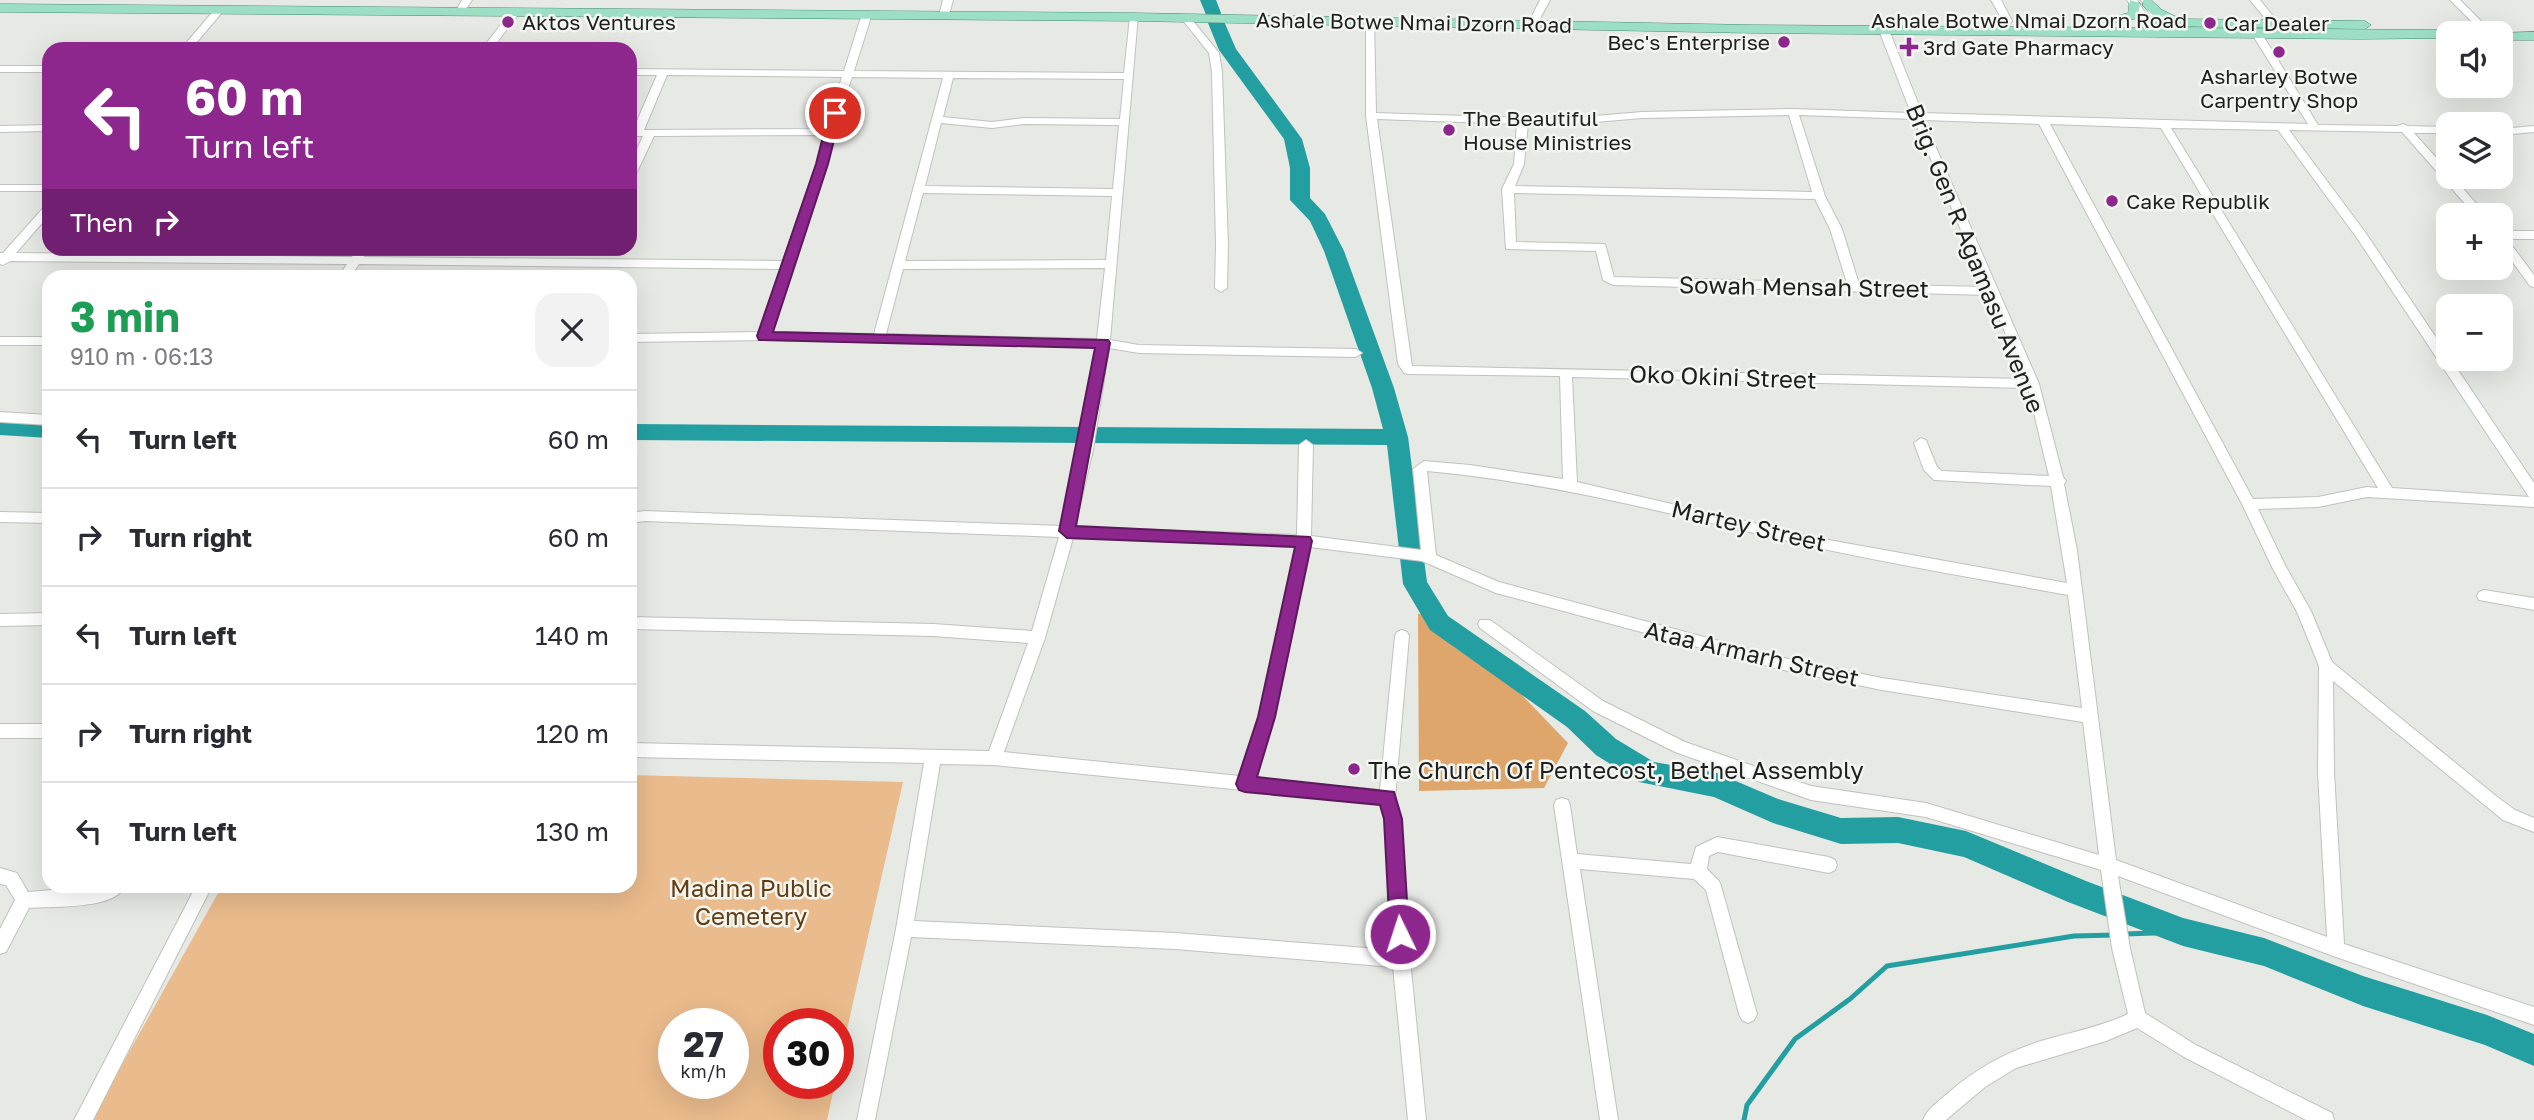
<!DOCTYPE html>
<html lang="en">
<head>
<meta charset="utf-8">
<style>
  :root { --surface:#fff; --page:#f2f2f3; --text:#2b2b33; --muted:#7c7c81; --line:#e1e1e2 }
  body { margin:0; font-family:"Golos Text",sans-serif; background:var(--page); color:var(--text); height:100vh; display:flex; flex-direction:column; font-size:26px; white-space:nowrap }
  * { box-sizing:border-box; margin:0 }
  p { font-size:23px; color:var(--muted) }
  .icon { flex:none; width:38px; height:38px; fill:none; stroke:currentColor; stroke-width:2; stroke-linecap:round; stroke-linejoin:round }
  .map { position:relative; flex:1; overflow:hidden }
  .drawer { position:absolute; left:42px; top:270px; width:595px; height:623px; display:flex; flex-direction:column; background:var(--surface); border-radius:21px; box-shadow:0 7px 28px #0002 }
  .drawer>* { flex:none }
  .banner { position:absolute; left:42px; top:42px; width:595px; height:214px; border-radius:21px; box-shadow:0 7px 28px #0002; background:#8d278e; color:#fff; overflow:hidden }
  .fabs { position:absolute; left:2436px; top:21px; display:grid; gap:14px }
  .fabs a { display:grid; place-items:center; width:77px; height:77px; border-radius:14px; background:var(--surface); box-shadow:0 7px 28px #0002; font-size:35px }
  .speed { position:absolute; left:658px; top:1008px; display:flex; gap:14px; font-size:35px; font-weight:700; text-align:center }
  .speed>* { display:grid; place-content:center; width:91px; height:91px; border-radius:50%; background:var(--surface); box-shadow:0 7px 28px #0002; line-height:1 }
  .speed small { font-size:18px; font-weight:400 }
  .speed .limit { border:10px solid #d22; background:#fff; color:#111 }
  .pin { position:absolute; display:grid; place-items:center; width:60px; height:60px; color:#fff; margin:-30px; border:4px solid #fff; border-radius:50%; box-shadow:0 2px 7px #0007 }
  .me { position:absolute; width:77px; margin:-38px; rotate:356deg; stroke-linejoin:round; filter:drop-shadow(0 0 5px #0008) }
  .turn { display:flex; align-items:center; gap:24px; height:147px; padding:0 28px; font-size:32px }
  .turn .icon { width:91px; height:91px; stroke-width:2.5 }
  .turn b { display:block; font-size:49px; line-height:60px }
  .then { display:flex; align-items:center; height:66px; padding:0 28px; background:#0003; gap:14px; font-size:26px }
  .round { display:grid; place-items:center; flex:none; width:74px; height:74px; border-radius:21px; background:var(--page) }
  .headline { display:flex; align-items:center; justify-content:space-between; height:119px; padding:0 28px }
  h1 { font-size:42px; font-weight:700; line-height:52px; color:#1e9e55 }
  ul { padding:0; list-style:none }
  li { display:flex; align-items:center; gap:21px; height:98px; padding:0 28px; border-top:2px solid var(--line) }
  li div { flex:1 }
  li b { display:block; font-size:26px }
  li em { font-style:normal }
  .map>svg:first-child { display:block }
  .green { fill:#eabb8c; fill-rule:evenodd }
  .forest { fill:#dfa66b }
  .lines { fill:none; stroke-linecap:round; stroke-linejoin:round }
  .stream { stroke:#239fa2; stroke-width:5 }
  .river { fill:#239fa2; fill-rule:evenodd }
  .minor-casing { stroke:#bfc2bd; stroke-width:2 }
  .major-casing { stroke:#468e71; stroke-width:1 }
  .minor { fill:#fff; fill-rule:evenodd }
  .major { fill:#9ddfc5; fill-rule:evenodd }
  .route { fill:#8d278e; stroke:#5c195c; stroke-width:2 }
  .poi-dot { fill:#8d278e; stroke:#f3f6f1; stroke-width:2.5 }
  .labels { text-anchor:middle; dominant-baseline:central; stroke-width:5; stroke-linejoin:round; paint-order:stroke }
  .far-street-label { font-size:21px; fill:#1f201e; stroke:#f3f6f1 }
  .far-poi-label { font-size:21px; fill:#1f201e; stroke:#f3f6f1; text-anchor:start }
  .street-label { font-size:24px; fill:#1f201e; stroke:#f3f6f1 }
  .poi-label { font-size:24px; fill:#1f201e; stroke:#f3f6f1; text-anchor:start }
  .park-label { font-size:24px; fill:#643e11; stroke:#f3f6f1 }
</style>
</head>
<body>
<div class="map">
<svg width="2534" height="1120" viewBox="0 0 2534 1120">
  <rect width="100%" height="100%" fill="#e6e9e4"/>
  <path class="green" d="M630,775L903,782L838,1069V1024H779V1083H835L827,1120H91L222,886H630ZM674,1024H733V1083H674Z"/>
  <path class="forest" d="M1425,613L1451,645L1515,688L1568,743L1544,788L1419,791L1418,614Z"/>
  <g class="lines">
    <path class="stream" d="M2125,934L2183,932
      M1744,1120L1747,1105L1795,1039L1850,999L1887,966L2074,936L2116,935"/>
    <path class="river" d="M1200,0H1216L1221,13L1219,17H1207Z
      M1217,18L1223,19L1236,49L1302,139L1310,168V198L1325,214L1344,251L1394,388L1408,437L1427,582L1448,616L1585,711L1616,739L1654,762L1717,773L1778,799L1841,818L1898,817L1966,831L2086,881L2183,918L2264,938L2363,976L2487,1015L2534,1034V1066L2485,1045L2363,1006L2264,966L2183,946L2068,902L1964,857L1898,843L1841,844L1773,823L1714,797L1639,782L1596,755L1567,727L1430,630L1403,584L1387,445L630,440V424L1383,429L1372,388L1324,251L1310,221L1290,200V168L1284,139L1219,50L1208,23Z
      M0,419L49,422V438L0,435Z"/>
    <defs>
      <path id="minor" d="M462,0H472L463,14H457L455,12Z
        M943,0H953L949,15L944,18L939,15Z
        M1540,0H1550L1536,26H1530L1528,24Z
        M1991,0H2001L2012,21L2010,23H2004Z
        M2127,0H2137L2158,33L2156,35H2150Z
        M2141,0H2151L2171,33L2169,35H2163Z
        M2250,0H2260L2277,21L2275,23H2269Z
        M2450,0H2460L2493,33H2483Z
        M216,8L224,10L191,49H181Z
        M512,10L520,12L492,49H482Z
        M867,11L872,14L854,71L1124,73L1130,17L1138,15L1110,340L1139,345L1356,349L1362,353L1356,357L1139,353L1109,348L1093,450L1075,527L1297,535L1299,445L1306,440L1313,445L1311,536L1421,550L1413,469L1424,461L1470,465L1563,479L1560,376L1408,374L1404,373L1398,364L1366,116V19L1374,21L1376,113L1560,119L1642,112L1793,109L1911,113L1875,20L1880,17L1885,20L1922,113L2308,124L2252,34L2257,31L2262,34L2318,125L2398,126L2403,124L2408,126L2448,127V133H2414L2448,171V177H2453L2486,215H2475L2402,132L2289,130L2365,232L2534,483V507L2367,497L2318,507L2258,509L2286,567L2311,611L2332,662L2496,796L2515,810L2534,818V832L2503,820L2333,681L2334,772L2344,944L2534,1007V1025L2336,957L2118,876L2130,948L2145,1013L2196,1045L2332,1113L2334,1120H2306L2184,1057L2137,1028L2106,1041L2016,1068L1985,1087L1946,1120H1923C1927,1109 1939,1101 1948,1093C1976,1069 2006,1052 2041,1041C2071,1032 2101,1027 2128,1014L2112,948L2101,870L1926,817L1811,800L1675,752L1593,711L1480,628L1478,624L1480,620H1490L1603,701L1685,742L1811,786L1926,803L2099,855L2083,722L1882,690L1779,669L1496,593L1422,561L1310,547L1275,717L1255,778L1380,790L1395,636L1397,632L1402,630L1407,632L1409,636L1395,798L1401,819L1410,959L1426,1120H1408L1393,967L1175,949L911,937L875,1120H857L896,929L924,763L630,757V743L989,751L1028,643L933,636L630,629V617L933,624L1032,631L1059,537L645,521L630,523V513L645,511L1062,526L1080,450L1096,347L764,340L630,342V334L759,332L781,269L359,264L351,276H339L347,264L10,261L3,265L0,264V253H3L45,206L49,204V215L16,253L352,257L358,248H369L364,257L783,261L817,164L823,135L654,136L635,176L630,179V164L643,136H630V130H633L657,75H630V69L844,71L862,14ZM667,75L842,77L825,129L644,130ZM852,77L943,78L874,334L771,332L827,164L834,132ZM953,78L1124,79L1120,119L1024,118L992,122L943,117ZM1789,115L1812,192L1515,186L1524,164L1528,124L1560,125L1642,118ZM1799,115L1914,119L1985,287L1859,284L1842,229L1825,196ZM1377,119L1517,124L1514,164L1502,189L1506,249L1596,251L1603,280L1613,285L1989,295L2025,379L1412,366ZM1924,120L2039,124L2242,504L2273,569L2297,612L2319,666L2318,772L2327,937L2116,860L2077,550L2064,484L2066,481L2063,477L2039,384ZM941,123L992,128L1024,124L1119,125L1113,189L925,186ZM2050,124L2161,128L2378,488L2367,487L2318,497L2253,499ZM2171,128L2278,130L2357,238L2529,497L2392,488ZM923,193L1112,196L1106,260L905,261ZM1514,193L1815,199L1830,229L1847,283L1614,277L1605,244L1516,242ZM1105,268L1097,339L886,334L903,269ZM1572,377L2028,388L2049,476L1942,471L1937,467L1926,440L1921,438L1914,443L1924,470L1934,480L2051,486L2067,583L1823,539L1577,482ZM1427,471C1551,482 1670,514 1792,542C1883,563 1976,578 2068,595L2082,708L1882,678L1779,657L1499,582L1436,555ZM1073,538L1296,546L1259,717L1240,776L1004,752L1045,638ZM940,764L994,765L1381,804L1385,819L1392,950L1175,933L914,921Z
        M1186,15L1189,16L1219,53L1222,72L1228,245L1227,288L1221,292L1215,288L1216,245L1212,72L1209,53L1181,18Z
        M0,66H49V72H0Z
        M49,125V131L0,132V126Z
        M2534,126V132L2501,135V129Z
        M0,185H49V191H0Z
        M2501,231H2534V239H2507L2534,275V287L2530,286L2501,246Z
        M0,337H49V345H0Z
        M0,412L49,415V425L0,422Z
        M0,512L49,513V523L0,522Z
        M2484,590L2534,598V610L2479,600L2477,596L2479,592Z
        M49,613V625L0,626V614Z
        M0,724H49V738H0Z
        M1562,798L1568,800L1570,805L1577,854L1691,864L1696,847L1717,837L1829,857L1835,860L1837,865L1835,870L1829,873L1718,852L1709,856L1707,869L1719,881L1721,886L1757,1014L1754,1020L1748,1023L1742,1020L1739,1014L1706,890L1694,879L1580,869L1618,1120H1600L1554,805L1556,800Z
        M0,868L17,873L28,892L102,886H125C115,910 52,906 29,908L6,952L0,954V929L15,900L6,885L0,884Z
        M196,886H212L93,1120H74Z"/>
      <path id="major" d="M2130,0L2140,3L2138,18L2109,24V18L2128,13Z
        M2143,0H2151L2162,10L2181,19L2365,21L2371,25L2365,29L2159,26L2153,22L2162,18L2154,16L2143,6Z
        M0,4L1135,13L1752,25L2448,30L2454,33H2448V38L2360,39L1752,33L1135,21L0,12Z
        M2534,32V40H2501V33H2497Z"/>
    </defs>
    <use href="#minor" class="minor-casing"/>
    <use href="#major" class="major-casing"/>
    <use href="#minor" class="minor"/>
    <use href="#major" class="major"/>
  </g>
  <path class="route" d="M835,109L841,113L828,164L773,332L1108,340L1110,343L1076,526L1310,537L1312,541L1275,717L1257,777L1394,792L1402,819L1409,934L1407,941L1400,944L1393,941L1390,934L1384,819L1380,805L1245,792L1239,790L1236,784L1258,717L1295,547L1067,538L1059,531L1095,348L759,340L757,336L816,164L829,113Z"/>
  <g class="poi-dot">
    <circle cx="508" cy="22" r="7"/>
    <circle cx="2210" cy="23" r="7"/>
    <circle cx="1784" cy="42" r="7"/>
    <path d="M1905.5 36.5h7v7h7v7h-7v7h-7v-7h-7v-7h7z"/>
    <circle cx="2279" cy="52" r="7"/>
    <circle cx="1449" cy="130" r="7"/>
    <circle cx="2112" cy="201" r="7"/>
    <circle cx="1354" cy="769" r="7"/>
  </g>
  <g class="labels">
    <g class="far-street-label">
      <text x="2029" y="20">Ashale Botwe Nmai Dzorn Road</text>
      <text transform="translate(1414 22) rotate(1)">Ashale Botwe Nmai Dzorn Road</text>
    </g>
    <g class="far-poi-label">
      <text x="522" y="22">Aktos Ventures</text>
      <text x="2224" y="23">Car Dealer</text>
      <text x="1770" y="42" text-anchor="end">Bec's Enterprise</text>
      <text x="1923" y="47">3rd Gate Pharmacy</text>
      <text x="2279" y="76" text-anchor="middle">Asharley Botwe<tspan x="2279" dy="24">Carpentry Shop</tspan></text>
      <text x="1463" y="118">The Beautiful<tspan x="1463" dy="24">House Ministries</tspan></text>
      <text x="2126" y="201">Cake Republik</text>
    </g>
    <g class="street-label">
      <text transform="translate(1976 258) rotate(68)">Brig. Gen R Agamasu Avenue</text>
      <text transform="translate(1804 286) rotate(1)">Sowah Mensah Street</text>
      <text transform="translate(1723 376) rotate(2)">Oko Okini Street</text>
      <text transform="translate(1749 525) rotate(13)">Martey Street</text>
      <text transform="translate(1752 653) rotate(13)">Ataa Armarh Street</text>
    </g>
    <g class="poi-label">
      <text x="1368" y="769">The Church Of Pentecost, Bethel Assembly</text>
    </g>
    <g class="park-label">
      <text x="751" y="887">Madina Public<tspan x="751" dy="28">Cemetery</tspan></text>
    </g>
  </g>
</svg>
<div class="fabs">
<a><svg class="icon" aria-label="sound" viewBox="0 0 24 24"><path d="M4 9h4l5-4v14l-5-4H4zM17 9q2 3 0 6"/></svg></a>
<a><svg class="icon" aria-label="layers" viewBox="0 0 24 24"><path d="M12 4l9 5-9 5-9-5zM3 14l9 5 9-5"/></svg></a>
<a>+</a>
<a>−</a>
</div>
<div class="speed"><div>27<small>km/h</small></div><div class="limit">30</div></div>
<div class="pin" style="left:835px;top:113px;background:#d93025"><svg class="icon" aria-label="arrive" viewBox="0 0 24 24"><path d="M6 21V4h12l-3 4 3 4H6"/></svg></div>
<svg class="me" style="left:1400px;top:934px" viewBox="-20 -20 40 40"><circle r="17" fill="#8d278e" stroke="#fff" stroke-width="3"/><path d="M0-11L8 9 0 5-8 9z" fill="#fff"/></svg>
<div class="banner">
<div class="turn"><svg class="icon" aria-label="left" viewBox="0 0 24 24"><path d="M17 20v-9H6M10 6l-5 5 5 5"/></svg><div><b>60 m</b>Turn left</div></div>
<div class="then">Then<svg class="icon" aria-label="right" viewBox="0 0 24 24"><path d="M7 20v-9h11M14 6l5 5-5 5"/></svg></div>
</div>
<section class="drawer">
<div class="headline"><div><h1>3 min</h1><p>910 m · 06:13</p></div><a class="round"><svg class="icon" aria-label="close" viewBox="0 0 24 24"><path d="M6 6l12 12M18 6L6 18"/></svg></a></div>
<ul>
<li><svg class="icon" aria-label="left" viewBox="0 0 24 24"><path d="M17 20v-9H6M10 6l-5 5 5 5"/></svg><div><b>Turn left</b></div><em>60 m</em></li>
<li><svg class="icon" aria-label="right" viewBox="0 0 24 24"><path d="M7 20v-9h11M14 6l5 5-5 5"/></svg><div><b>Turn right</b></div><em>60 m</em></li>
<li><svg class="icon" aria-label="left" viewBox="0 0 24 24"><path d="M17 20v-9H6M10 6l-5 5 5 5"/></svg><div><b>Turn left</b></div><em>140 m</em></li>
<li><svg class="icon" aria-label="right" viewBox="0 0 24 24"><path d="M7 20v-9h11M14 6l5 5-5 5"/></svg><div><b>Turn right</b></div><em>120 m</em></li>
<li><svg class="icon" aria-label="left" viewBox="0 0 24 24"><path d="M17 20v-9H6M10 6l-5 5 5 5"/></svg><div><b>Turn left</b></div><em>130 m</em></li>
</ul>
</section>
</div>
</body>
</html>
